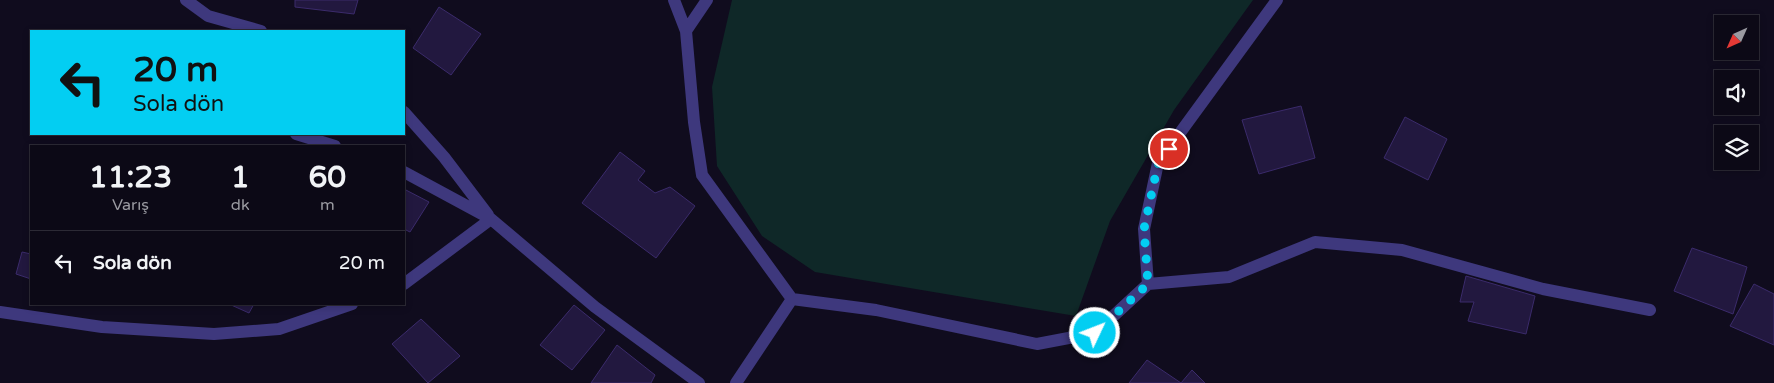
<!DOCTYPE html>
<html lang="tr">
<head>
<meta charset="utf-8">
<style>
  :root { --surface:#0c0916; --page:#1a1723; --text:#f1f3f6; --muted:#9a9aa1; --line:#2c2a35 }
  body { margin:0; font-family:"Varela Round",sans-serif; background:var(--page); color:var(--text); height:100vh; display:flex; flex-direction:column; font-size:19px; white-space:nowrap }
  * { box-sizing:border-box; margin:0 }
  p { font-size:16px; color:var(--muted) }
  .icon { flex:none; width:28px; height:28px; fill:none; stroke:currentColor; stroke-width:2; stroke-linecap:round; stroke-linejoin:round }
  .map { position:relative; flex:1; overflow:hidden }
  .details { position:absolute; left:30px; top:145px; width:375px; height:160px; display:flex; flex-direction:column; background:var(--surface); border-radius:0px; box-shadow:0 2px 8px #0003,0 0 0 1px var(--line) }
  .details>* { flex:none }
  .hud { position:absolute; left:30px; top:30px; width:375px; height:105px; border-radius:0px; box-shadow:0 2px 8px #0003,0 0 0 1px var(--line); background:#03cef2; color:#111; overflow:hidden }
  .needle { width:32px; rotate:225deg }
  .controls { position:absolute; left:1714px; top:15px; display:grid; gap:10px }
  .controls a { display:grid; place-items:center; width:45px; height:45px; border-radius:0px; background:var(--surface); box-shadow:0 2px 8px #0003,0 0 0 1px var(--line); font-size:25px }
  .pin { position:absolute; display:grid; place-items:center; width:42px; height:42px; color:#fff; margin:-21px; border:2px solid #fff; border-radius:50%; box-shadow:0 1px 5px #0007 }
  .me { position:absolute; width:55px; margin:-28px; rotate:47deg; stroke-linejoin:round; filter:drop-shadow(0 0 4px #0008) }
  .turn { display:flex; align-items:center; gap:18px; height:105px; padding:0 20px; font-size:22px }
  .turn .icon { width:65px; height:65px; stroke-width:2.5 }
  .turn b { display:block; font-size:35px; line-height:42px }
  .eta { display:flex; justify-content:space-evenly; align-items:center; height:85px; text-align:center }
  .eta b { font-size:30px; font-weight:800; line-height:35px }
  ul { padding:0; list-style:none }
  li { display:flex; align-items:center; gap:15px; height:65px; padding:0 20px; border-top:1px solid var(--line) }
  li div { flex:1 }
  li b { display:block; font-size:19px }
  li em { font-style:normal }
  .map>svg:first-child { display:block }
  .green { fill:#0f2828 }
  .building { fill:#22183f; stroke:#3b2b6b }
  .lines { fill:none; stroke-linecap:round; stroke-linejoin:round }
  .street { stroke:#3e387d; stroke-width:12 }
  .route { stroke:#03cef2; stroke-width:9; stroke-dasharray:0 16.2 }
</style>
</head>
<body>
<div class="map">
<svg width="1774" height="383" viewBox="0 0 1774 383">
  <rect width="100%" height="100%" fill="#100c1e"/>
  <path class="green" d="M732,0H1253L1174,110L1110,221L1076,316L815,272L762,236L717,166L712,87Z"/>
  <path class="building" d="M295,0H358L354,14L295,7Z
    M439,7L481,34L451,75L413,48Z
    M1301,106L1315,158L1259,174L1242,120Z
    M1405,117L1447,139L1428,180L1384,158Z
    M620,152L645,171L638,180L655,193L670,187L695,206L656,258L582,203Z
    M404,189L429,202L410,232L404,229Z
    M1692,248L1747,267L1733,314L1674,291Z
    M22,252L31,254V279L16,274Z
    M1466,276L1535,296L1526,334L1468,321L1474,302H1460Z
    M1754,284L1774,294V345L1730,326Z
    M229,304H254L249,313Z
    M574,305L605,330L572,370L540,345Z
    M421,319L460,356L428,383L392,344Z
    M617,345L655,375L651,383H591Z
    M1147,360L1181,383H1129Z
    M1192,370L1205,383H1181Z"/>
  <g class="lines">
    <path class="street" d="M186,0L208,16L261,31
      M674,0L686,31L694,122L702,175L792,299L876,310L1037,344L1095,333L1148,284L1229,277L1315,242L1402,250L1543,289L1650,310
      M686,31L707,0
      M404,112L444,157L488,215
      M296,134L335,146
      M404,172L491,219L595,307L699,383
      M404,284L491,219
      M1148,284L1144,229L1158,163L1277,0
      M0,312L102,327L214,334L279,329L352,304
      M736,383L792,299"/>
  </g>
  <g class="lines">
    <path class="route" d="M1095,333L1148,284L1144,229L1158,164L1169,149"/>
  </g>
</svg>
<div class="controls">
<a><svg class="needle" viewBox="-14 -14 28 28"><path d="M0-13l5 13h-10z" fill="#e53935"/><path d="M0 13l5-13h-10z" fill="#9a9aa1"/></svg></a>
<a><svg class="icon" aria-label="sound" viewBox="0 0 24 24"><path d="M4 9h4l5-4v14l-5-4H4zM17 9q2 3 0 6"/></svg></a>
<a><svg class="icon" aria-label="layers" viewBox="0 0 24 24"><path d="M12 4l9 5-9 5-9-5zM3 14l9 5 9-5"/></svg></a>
</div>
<div class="pin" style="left:1169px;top:149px;background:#d93025"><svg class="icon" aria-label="arrive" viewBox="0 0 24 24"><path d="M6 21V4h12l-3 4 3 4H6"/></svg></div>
<svg class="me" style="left:1095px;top:333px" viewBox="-20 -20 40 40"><circle r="17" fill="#03cef2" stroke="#fff" stroke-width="3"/><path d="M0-11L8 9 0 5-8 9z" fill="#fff"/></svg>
<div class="hud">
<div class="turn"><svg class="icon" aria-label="left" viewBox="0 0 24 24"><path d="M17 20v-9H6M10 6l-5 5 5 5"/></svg><div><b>20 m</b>Sola dön</div></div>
</div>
<section class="details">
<div class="eta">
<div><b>11:23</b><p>Varış</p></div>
<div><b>1</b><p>dk</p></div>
<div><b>60</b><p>m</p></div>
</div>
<ul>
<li><svg class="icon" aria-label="left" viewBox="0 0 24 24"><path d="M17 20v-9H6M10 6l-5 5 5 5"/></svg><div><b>Sola dön</b></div><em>20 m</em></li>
</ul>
</section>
</div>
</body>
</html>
